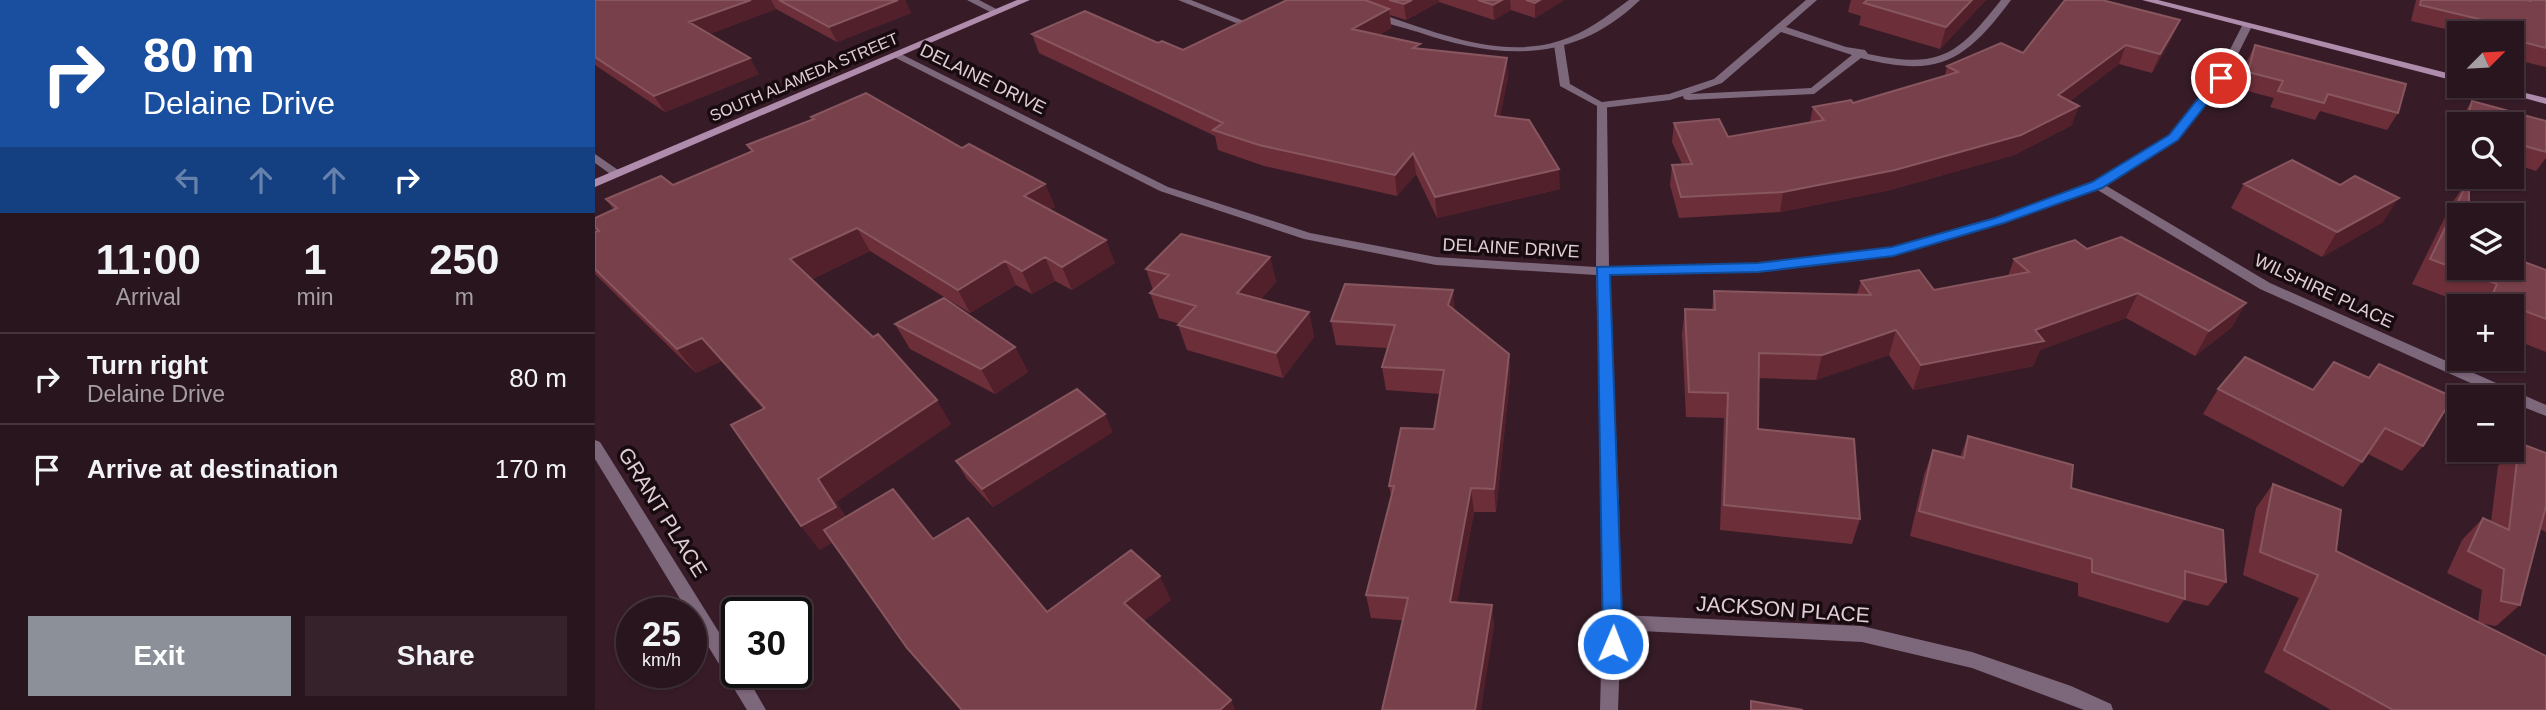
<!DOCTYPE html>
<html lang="en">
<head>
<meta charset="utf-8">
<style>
  :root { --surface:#29151e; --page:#35222b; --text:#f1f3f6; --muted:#a59fa4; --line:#45343c; --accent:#8c9099 }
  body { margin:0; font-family:Helvetica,sans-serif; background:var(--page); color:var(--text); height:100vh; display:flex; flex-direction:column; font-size:26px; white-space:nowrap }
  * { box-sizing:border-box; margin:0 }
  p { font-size:23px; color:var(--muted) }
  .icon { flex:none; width:38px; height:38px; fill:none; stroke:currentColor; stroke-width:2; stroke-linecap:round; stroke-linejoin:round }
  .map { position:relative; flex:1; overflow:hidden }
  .side { display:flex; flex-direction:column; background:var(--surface); width:595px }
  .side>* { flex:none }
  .banner { background:#1a4fa0; color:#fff; overflow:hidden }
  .needle { width:46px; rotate:66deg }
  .controls { position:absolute; left:1852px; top:21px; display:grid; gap:14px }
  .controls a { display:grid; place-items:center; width:77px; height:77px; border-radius:0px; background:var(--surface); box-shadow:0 2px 5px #0004,0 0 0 2px var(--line); font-size:35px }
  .speed { position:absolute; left:21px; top:597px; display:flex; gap:14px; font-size:35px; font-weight:700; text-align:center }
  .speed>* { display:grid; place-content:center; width:91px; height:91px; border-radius:50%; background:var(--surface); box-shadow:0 2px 5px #0004,0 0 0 2px var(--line); line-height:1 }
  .speed small { font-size:18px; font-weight:400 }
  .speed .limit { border:4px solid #111; border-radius:10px; background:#fff; color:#111 }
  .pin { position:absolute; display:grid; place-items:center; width:60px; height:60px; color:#fff; margin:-30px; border:4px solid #fff; border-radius:50%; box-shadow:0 2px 7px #0007 }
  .me { position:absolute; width:77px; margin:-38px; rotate:1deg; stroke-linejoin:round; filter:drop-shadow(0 0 5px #0008) }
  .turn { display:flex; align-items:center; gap:24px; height:147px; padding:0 28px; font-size:32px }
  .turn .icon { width:91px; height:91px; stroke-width:2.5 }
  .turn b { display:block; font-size:49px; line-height:60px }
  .lanes { display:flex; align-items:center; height:66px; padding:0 28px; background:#0003; justify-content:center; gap:35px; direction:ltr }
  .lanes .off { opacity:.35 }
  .eta { display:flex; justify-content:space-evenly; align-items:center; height:119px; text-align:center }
  .eta b { font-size:42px; font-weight:700; line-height:49px }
  .primary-button { display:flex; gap:14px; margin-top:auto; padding:14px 28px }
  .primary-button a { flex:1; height:80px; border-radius:0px; background:var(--accent); color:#fff; font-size:28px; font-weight:700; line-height:80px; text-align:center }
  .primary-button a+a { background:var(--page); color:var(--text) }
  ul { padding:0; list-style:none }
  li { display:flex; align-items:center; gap:21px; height:91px; padding:0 28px; border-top:2px solid var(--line) }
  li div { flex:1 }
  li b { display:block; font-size:26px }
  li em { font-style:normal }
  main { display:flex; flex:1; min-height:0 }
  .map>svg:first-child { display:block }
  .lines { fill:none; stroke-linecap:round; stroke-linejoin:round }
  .service { fill:#7d677b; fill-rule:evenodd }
  .minor { fill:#7d677b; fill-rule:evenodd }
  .secondary { fill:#af8bac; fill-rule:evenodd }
  .wall { fill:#6c2f39 }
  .shaded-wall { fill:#51202b }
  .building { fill:#78404a; stroke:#88565f; stroke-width:2 }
  .route { fill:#1a73e8; stroke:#114b97; stroke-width:2 }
  .labels { text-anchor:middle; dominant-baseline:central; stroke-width:7; stroke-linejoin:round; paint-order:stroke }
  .far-street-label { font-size:16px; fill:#e0cdd5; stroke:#170b10 }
  .street-label { font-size:18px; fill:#e0cdd5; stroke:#170b10 }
  .near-street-label { font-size:21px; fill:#e0cdd5; stroke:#170b10 }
</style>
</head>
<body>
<main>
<section class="side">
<div class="banner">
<div class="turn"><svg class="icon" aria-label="right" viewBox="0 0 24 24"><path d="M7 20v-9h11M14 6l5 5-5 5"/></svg><div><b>80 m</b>Delaine Drive</div></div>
<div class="lanes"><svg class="icon off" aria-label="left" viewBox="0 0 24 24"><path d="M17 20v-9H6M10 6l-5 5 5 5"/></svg><svg class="icon off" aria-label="ahead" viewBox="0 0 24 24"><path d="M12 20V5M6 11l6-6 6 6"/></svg><svg class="icon off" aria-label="ahead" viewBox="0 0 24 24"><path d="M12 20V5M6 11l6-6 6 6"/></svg><svg class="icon" aria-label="right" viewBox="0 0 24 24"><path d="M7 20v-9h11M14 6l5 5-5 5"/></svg></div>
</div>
<div class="eta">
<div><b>11:00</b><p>Arrival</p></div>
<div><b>1</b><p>min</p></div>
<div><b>250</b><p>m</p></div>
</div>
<ul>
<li><svg class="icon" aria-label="right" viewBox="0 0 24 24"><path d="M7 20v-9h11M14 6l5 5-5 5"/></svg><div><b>Turn right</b><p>Delaine Drive</p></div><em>80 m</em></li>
<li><svg class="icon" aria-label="arrive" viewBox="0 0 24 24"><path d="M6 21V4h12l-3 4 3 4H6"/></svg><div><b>Arrive at destination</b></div><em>170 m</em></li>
</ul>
<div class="primary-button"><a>Exit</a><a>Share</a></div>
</section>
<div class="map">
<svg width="1951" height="710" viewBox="0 0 1951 710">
  <rect width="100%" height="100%" fill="#371c28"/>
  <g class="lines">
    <path class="service" d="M583,0H596L649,21L641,23Z
      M1034,0H1045C979,64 904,60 823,32C807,27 786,23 772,14L780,12C838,31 903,60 964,41C991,33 1012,16 1034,0Z
      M1211,0H1222L1191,27L1251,47L1270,50L1273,54C1345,69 1362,56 1406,0H1416C1370,62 1343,78 1266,58L1219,94L1093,100L1089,99L1088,96L1075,100L1007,108L1002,105L1007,102L1074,94L1119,79ZM1186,32L1257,55L1216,88L1095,94L1127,83Z"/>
    <path class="minor" d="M372,0H384L407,12L399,14Z
      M1652,23L1657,26L1631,78L1582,140L1510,185L1675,283L1951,405V416L1916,402V397H1907L1665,289L1501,189L1409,223L1298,255L1163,272L1014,275L1024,503L1026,615L1267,626L1377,652L1476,686L1516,704L1518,710H1489L1377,668L1267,642L1026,630L1023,710H1005L1009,555L1001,275L841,265L709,239L565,191L295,55L304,53L573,187L715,233L841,257L1001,267L1002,106L965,86L959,45L964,42L969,45L975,84L1012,105L1014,267L1163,264L1297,247L1401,217L1498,183L1574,136L1621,77L1647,26Z
      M0,154L26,172V176H18L0,163Z
      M0,440L5,442L142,661V672H149L171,710H152L96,618V612H93L0,459Z"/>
    <path class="secondary" d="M422,0H435L0,187V179Z
      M1547,0H1563L1864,76V82Z
      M1886,86H1902L1951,98V104Z"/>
  </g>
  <path class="wall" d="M0,0H310L316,13L242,42L181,9L114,34L164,74L70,112L0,65Z
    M692,0H969L940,18L916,10L899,20L844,2L811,20L795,15L796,28L784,35L913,77L905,116L965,189L842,218L821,174L802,196L669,166L623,150L620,136L444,53L437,34L563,43L588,50Z
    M1256,0H1391L1345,49L1264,25L1266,16L1253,12Z
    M1821,0H1951V67L1917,59L1919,46L1916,45V33H1867L1816,21Z
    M1577,38L1557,73L1524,64L1475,101L1477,125L1419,155L1295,190L1185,212L1084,218L1075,185L1077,165L1087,164L1077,142L1079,123L1133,137L1215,122L1218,107L1258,103L1350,76L1352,66L1428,53Z
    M1660,45L1803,113L1792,130L1725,111L1720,120L1675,107L1679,98L1645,89L1652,61Z
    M1877,101L1951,121V158L1941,171L1916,163V124H1864V148L1857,146L1866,118Z
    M216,117L367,148L450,184L460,207L455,209L520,263L477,290L460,281L437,294L421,285L375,313L275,251L217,279L356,424L241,502L251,517L338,539L452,612L576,600L548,621L636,700L640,710H365L312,648L237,542L225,550L206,526L168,409L126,361L101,373L0,274V232L1,231L0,230V218L19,210L11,199L78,185L156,151L152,145L217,119Z
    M1874,179L1864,268L1951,270V352L1916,338V306H1876L1817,284L1857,203Z
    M1649,184L1788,222L1727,257L1636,208Z
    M1492,249L1651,303L1636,328L1600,356L1531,318L1445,350L1438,366L1318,390L1294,355L1221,380L1164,378L1163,429L1265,519L1257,544L1125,530L1129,418L1091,417L1087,334L1090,309L1117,310L1119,291L1262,294L1266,281L1339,290L1413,276L1419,259Z
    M675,257L681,282L666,299L714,312L719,337L688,378L592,350L583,325L585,324L564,318L555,293L558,290L551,269Z
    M860,310L914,354L915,378L901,512H879L862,602L897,605L899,627L776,618L771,595L796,495L794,486L839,429L845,394L791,390L787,367L792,348L741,345L736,321Z
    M300,324L420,347L433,372L400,394L315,349Z
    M1650,357L1828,446L1807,471L1773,454L1748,487L1608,414L1623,389Z
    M518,432L398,507L372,479L361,461Z
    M1373,436L1476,488L1631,582L1613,606L1589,600L1573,623L1483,596V583L1315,536L1329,475L1338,450L1365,457Z
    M1924,443L1951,453V532L1945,529L1925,605L1901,626L1884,623L1951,710H1736L1669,672L1704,598L1648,575L1661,508L1678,484L1741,551L1883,622L1887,590L1852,573L1867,540L1888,518L1896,522L1903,466Z"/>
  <path class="shaded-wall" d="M156,0H176L181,9L103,38L94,22Z
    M303,0H310L316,13L242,42L234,27Z
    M817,0H844V2L811,20L809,4Z
    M907,0H915L916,10L899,20L898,5Z
    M945,0H969L940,18V3Z
    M1377,0H1391L1345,49L1351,27Z
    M794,9L796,28L760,48L757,29Z
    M1585,20L1577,38L1557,73L1565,54Z
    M1531,45L1524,64L1456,115L1463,95Z
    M155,58L164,74L70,112L59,96Z
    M912,58L913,77L901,136L900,116Z
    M1484,106L1477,125L1419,155L1295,190L1185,212L1188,192Z
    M818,153L821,174L802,196L800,175Z
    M964,169L965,189L842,218L840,197Z
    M450,184L460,207L439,219L429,196Z
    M1804,198L1788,222L1727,257L1742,232Z
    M262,228L275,251L210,282L195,259Z
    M511,240L520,263L477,290L467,267Z
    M450,257L460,281L437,294L427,271Z
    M675,257L681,282L649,318L642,293Z
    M410,261L421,285L375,313L363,290Z
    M858,290L860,313L853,305Z
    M1543,293L1531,318L1445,350L1438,366L1318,390L1326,365L1440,330Z
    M1651,303L1636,328L1600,356L1614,331Z
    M714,312L719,337L688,378L681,353Z
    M1301,330L1294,355L1221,380L1227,355Z
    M107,338L126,361L101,373L82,349Z
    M420,347L433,372L400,394L386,369Z
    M914,354L915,378L901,512L899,489Z
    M342,400L356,424L241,502L259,530L225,550L206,526L223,479Z
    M510,414L518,432L398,507L387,489Z
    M876,488L879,512L858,625L855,602Z
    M565,576L576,600L541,627L529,603Z
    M897,605L899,627L886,710H880Z
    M636,700L640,710H625Z"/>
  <path class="building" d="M0,0H156L94,22L155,58L59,96L0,57Z
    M184,0H303L234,27Z
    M692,0H770L794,9L757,29L825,44L818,48L912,58L900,116L934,120L964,169L840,197L818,153L800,175L664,145L618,130L628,123L437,34L490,11L563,43L567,41L588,50Z
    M794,0H817L809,4Z
    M883,0H907L898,5Z
    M931,0H945L940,3Z
    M1272,0H1377L1351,27L1269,3Z
    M1470,0H1507L1585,20L1565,54L1531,45L1463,95L1484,106L1426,135L1300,170L1188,192L1086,197L1077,165L1097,164L1079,123L1124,119L1133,137L1229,120L1218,107L1256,100L1258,103L1363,72L1352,66L1406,43L1428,53Z
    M1826,0H1931L1936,1V0H1951V48L1928,42L1930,30L1825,5Z
    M1660,45L1811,84L1803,113L1733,94L1729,103L1683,91L1688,81L1653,72Z
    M271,93L367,148L374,144L450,184L429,196L511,240L467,267L450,257L427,271L410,261L363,290L262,228L195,259L278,337L283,334L342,400L223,479L241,507L206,526L136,425L170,408L107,338L82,349L0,269V232L4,231L0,227V218L22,208L11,199L66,176L78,185L158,151L152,145L219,119L216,117Z
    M1877,101L1951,121V152L1916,142V124H1870Z
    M1697,160L1745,185L1760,176L1804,198L1742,232L1649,184Z
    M1874,179V214L1879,215H1864V268H1916V257L1951,270V319L1896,298L1902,284L1835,259Z
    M1916,228L1923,230L1916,248Z
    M586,234L675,257L642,293L714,312L681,353L583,325L601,306L555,293L574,275L551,269Z
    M1526,237L1651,303L1614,331L1543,293L1440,330L1449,341L1326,365L1301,330L1227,355L1164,353L1163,429L1259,439L1265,519L1129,505L1133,393L1094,392L1090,309L1120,310L1119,291L1276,295L1266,281L1324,270L1339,290L1434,272L1419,259L1480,240L1492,249Z
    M750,284L858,290L853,305L914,354L899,489L876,488L855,602L897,605L880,710H787L813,598L771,595L799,486H794L806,428L839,429L849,370L787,367L800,325L736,321Z
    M349,298L420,347L386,369L300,324Z
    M1650,357L1718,390L1739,362L1774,378L1784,364L1858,397L1828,446L1790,428L1767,462L1623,389Z
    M482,389L510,414L387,489L361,461Z
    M1373,436L1478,465L1476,488L1628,530L1631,582L1590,571V599L1497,572V559L1324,511L1338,450L1369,458Z
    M1924,443L1951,453V506L1925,605L1906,601L1909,569L1873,551L1888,518L1914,530Z
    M1678,484L1746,510L1741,551L1951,656V710H1798L1689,650L1723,575L1665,552Z
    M298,489L338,539L373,518L452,612L536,550L565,576L529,603L636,700L625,710H367L312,648L229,530Z
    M1156,701L1208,710H1156Z"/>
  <path class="route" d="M1622,75L1632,78L1583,140L1507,188L1409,223L1298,256L1163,272L1015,275L1028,644L1025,650L1018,653L1011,650L1008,644L1002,267L1163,263L1297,247L1400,218L1497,182L1574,135Z"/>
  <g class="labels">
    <g class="far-street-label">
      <text transform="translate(209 77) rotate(-23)">SOUTH ALAMEDA STREET</text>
    </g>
    <g class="street-label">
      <text transform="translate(388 79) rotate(26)">DELAINE DRIVE</text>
      <text transform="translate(916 248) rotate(3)">DELAINE DRIVE</text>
      <text transform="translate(1729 291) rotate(25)">WILSHIRE PLACE</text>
    </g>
    <g class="near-street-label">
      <text transform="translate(68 512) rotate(58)">GRANT PLACE</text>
      <text transform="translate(1188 609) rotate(4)">JACKSON PLACE</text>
    </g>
  </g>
</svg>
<div class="controls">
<a><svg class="needle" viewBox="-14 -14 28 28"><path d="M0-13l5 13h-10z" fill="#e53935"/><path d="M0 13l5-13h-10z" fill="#a59fa4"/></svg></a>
<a><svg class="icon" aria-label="search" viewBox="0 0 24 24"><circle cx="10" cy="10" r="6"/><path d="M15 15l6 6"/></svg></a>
<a><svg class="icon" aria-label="layers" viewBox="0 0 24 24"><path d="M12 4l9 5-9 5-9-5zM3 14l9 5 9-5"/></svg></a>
<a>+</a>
<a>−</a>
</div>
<div class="speed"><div>25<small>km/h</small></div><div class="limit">30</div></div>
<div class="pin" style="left:1626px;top:78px;background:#d93025"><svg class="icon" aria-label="arrive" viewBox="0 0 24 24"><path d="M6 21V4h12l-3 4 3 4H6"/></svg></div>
<svg class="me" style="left:1018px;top:644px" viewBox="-20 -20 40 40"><circle r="17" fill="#1a73e8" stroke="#fff" stroke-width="3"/><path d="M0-11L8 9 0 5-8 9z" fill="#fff"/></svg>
</div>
</main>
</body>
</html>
